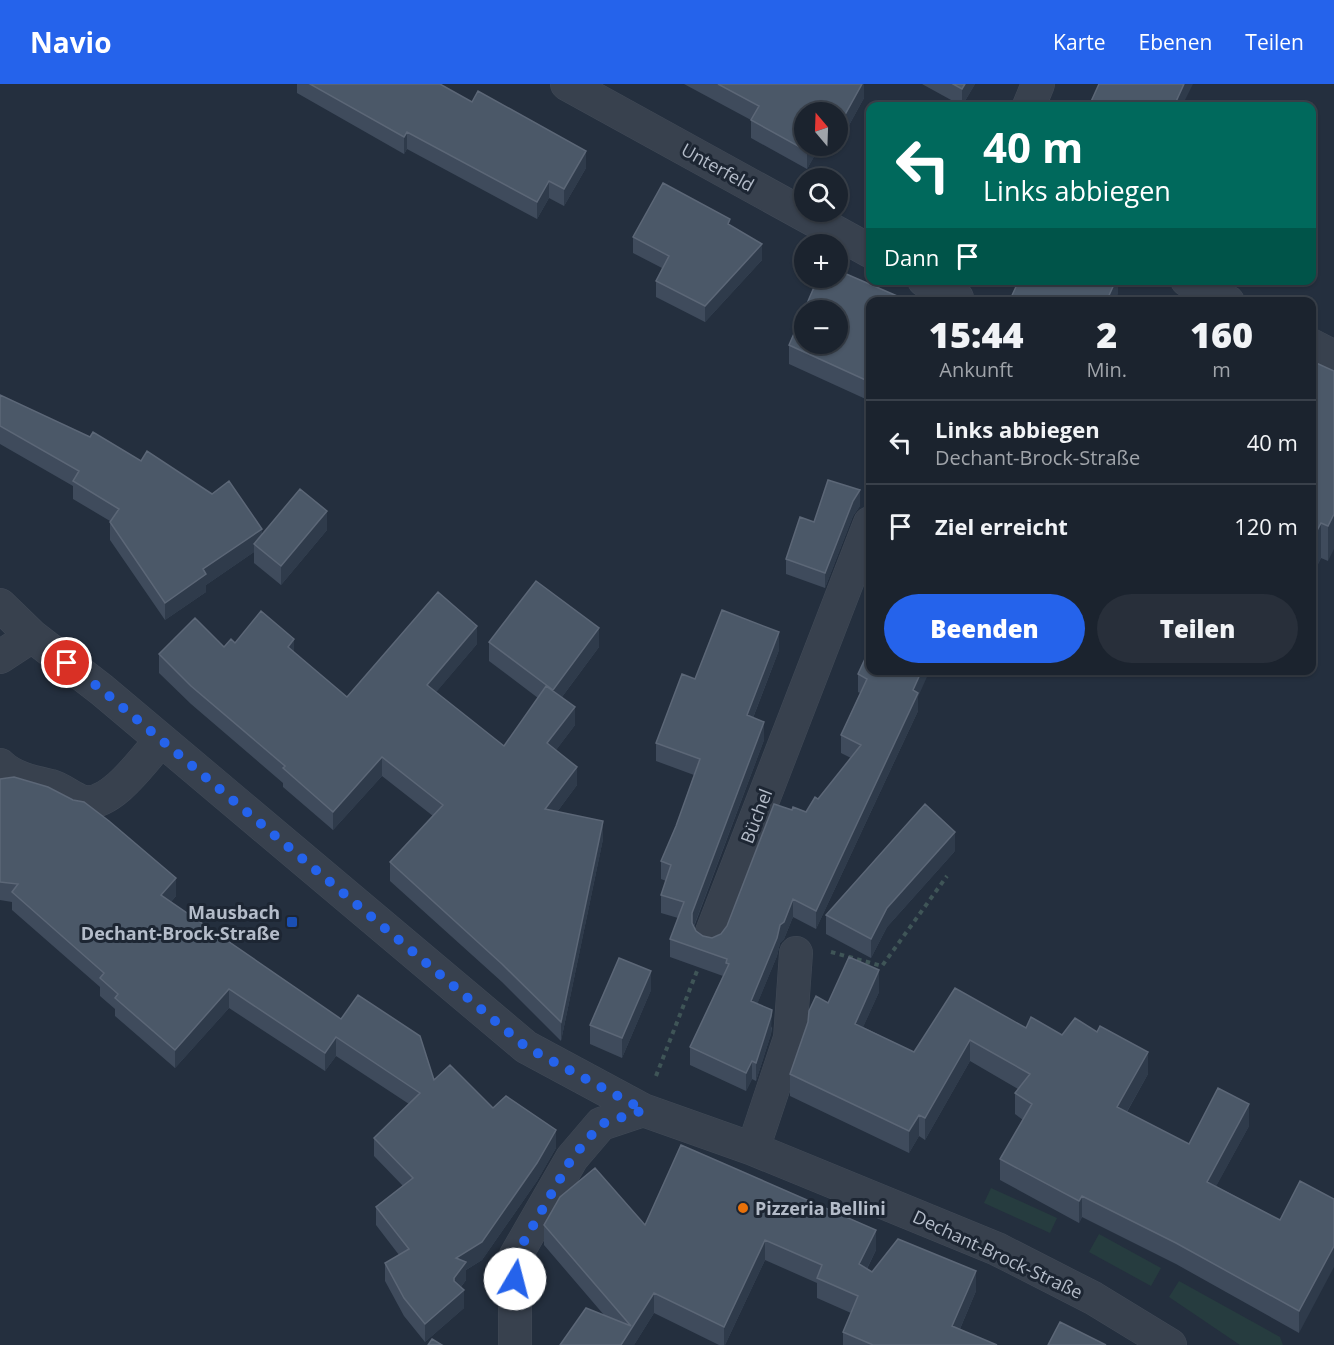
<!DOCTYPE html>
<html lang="de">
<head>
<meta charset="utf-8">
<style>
  :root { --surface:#1b232e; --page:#282f3a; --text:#f1f3f6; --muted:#a0a4aa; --line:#39404a; --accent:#2563eb }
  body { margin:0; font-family:"Open Sans",sans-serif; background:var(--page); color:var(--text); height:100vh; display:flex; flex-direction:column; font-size:22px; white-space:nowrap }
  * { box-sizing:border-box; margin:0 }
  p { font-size:20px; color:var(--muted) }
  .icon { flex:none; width:33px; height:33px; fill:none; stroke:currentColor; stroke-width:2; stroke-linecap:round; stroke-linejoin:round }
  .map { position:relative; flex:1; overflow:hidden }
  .sheet { position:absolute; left:866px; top:213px; width:450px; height:378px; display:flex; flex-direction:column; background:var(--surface); border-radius:12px; box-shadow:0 2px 4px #0004,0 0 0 2px var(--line) }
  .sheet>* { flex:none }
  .hud { position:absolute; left:866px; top:18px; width:450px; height:183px; border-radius:12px; box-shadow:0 2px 4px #0004,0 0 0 2px var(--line); background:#00695c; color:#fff; overflow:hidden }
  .needle { width:39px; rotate:341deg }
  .buttons { position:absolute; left:794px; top:18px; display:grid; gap:12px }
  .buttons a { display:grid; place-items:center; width:54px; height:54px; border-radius:50%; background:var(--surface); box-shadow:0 2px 4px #0004,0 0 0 2px var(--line); font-size:30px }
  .pin { position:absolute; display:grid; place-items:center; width:51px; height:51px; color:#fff; margin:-26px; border:3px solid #fff; border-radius:50%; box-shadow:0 2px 6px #0007 }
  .me { position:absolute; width:66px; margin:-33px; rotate:8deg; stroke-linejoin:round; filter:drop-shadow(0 0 4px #0008) }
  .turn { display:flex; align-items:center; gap:21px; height:126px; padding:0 18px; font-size:27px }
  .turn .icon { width:78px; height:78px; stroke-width:2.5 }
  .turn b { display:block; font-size:42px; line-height:51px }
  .then { display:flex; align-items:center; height:57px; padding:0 18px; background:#0003; gap:12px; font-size:22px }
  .eta { display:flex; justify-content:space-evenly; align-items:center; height:102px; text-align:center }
  .eta b { font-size:36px; font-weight:800; line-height:42px }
  .cta { display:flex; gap:12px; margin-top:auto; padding:12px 18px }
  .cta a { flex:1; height:69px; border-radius:36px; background:var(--accent); color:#fff; font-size:24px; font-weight:800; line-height:69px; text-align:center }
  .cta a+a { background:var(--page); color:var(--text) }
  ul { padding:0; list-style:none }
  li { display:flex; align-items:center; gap:18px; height:84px; padding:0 18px; border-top:2px solid var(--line) }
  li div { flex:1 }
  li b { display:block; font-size:22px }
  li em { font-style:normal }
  header { display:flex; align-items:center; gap:36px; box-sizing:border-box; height:84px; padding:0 30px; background:var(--accent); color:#fff }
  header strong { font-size:28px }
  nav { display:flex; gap:33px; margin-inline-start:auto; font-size:21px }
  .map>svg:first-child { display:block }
  .green { fill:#263c3f }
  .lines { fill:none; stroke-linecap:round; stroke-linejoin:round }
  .minor-casing { stroke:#414a57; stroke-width:34 }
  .path { stroke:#3f5557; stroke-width:4; stroke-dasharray:4.5 4.5; stroke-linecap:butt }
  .minor { stroke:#38414e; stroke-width:33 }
  .wall { fill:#3f4b5c }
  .shaded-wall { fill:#2f3b4b }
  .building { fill:#4b5868; stroke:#5c6777; stroke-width:1.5; fill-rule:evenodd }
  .route { stroke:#2563eb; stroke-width:10; stroke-dasharray:0 18 }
  .transit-dot { fill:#1a4fb4; stroke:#1d2633; stroke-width:2 }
  .food-dot { fill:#e8710a; stroke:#1d2633; stroke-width:2 }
  .labels { text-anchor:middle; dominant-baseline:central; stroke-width:6; stroke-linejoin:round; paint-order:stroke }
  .street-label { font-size:18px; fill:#b4bcc9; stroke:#1d2633 }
  .poi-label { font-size:18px; font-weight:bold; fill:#b4bcc9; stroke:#1d2633; text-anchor:end }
</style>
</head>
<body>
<header>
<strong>Navio</strong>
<nav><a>Karte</a><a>Ebenen</a><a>Teilen</a></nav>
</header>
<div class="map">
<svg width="1334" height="1261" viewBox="0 0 1334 1261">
  <rect width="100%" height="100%" fill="#242f3e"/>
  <path class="green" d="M991,1104L1057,1134L1050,1149L984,1119Z
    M1099,1150L1161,1184L1151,1202L1089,1168Z
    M1179,1197L1280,1253L1283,1261H1240L1169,1213Z"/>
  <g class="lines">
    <defs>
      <path id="minor" d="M567,0L870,167
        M1029,22L1038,0
        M924,196L957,214
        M1187,196L1228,218
        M1311,261L1334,273
        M0,521L32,552L102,606L526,963L643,1026L753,1065L997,1165L1093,1214L1170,1261
        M0,573L32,552
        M0,681C13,694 33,698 51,702C62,705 74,716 84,718C112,722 144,675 161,656
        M710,853L870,439
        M753,1065L790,954L796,869
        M515,1261V1173L572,1074L601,1040L643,1026"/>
    </defs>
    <use href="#minor" class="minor-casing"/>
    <path class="path" d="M831,868L882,882L947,792
      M656,992L697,887"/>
    <use href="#minor" class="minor"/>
  </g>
  <path class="wall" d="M297,0H440L586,84L564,122L549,114L537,135L407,65L404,70L297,9Z
    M684,0H864V14L837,63L835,62H837V28H804L820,62L807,85L751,54V36Z
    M922,0H975L962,22Z
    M730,142L762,176L705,238L656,213V197L662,184L633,169V153Z
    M870,218V317L789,280V261Z
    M1311,284L1334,287L1328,477L1321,474L1311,494Z
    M0,311L262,450L327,446L281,501L254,479V468L206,501V508L165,536L110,456V437L73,415V402L0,360Z
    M860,422L853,432L825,504L786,490V475L814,438Z
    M489,558L599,563L562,613L575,641L556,666L577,701L557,728L603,755L561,957L502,898L390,797V778L433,732L382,692L333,746L283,703V699L191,620L159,589V570L224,563L235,559L294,568L347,613L477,560L436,608L504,662L538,614L489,577Z
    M779,566L753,634L764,656L694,843L696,847L703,852L712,854L721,850L727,842L792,726L806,728L818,715L851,674L841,669V651L860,609L858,608V590L918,613V627L816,845L793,833L784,855L780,859L777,872L757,920L772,944L771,950L756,997L752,995L746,1007L690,981V963L723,892L670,873V855L678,834L661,829V811L666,797L661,795V777L676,742L694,691L656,677V659L695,595Z
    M0,695L176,812L171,818L341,935L434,996L493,1024L556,1064L537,1097L482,1176L466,1186V1196L461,1203L464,1224L425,1258L404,1232L385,1197V1179L399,1171L376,1141V1123L403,1102L374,1072V1054L409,1020L336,972L325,987L229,924L175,984L115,932V925L100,912V903L12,826V818L0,816Z
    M955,767L887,843L871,874L826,850V831Z
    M651,906L622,974L590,960V941Z
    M879,908L863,943L914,968L1026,944L1062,951L1148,990L1127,1028L1189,1060L1249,1042L1216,1102L1280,1136L1300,1097L1299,1249L1176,1180L1082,1133L1079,1139L1000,1096V1075L1023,1036L1015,1030V1009L1018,1005L970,977L925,1056L919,1052L909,1069L790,1012V990L828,919Z
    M544,1141H645L876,1166L867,1185L872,1188L976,1207L960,1245L997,1261H843V1248L851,1229L817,1214V1199L765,1176L725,1261H719L654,1229L634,1261H560L604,1231L544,1161Z"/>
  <path class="shaded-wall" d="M862,0H864V14L837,63V45Z
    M965,0H975L962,22V5Z
    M1184,0H1193L1182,22H1174Z
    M407,48V65L404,70V53Z
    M810,62H820L807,85V67Z
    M586,67V84L564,122V105Z
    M549,97V114L537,135V118Z
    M762,160V176L705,238V222Z
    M1116,196H1118V210L1114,218H1106Z
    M860,406V422L853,432L825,504V489L853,417Z
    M327,427V446L281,501V482Z
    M1334,430V465L1328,477V442Z
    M1321,439V474L1311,494V458Z
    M262,445V463L254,460V468L206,501V508L165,536V519L203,485Z
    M477,542V560L427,619V601Z
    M599,544V563L553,625V606Z
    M779,548V566L747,649V631Z
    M294,555V573L288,563Z
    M922,586H930L918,613V627L816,845V827Z
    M575,623V641L547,678V659Z
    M764,638V656L692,847V829Z
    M382,673V692L333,746V728Z
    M577,683V701L545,744V725Z
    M603,737V755L561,957V938Z
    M955,748V767L887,843L871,874V855L887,824Z
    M176,794V812L161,829V811Z
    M793,815V833L784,855L780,859L777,872L751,935V917L780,841Z
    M879,886V908L855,961V940Z
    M651,887V906L622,974V954Z
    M229,905V924L175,984V966Z
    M772,926L771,950L756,997V979Z
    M336,953V972L325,987V969Z
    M970,956V977L925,1056V1034Z
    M1148,968V990L1117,1045V1023Z
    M752,977V995L746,1007V989Z
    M1249,1020V1042L1207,1119V1098Z
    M919,1031V1052L909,1069V1047Z
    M556,1046V1064L537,1097L482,1176L466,1186V1196L454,1212L456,1174Z
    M1082,1112V1133L1079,1139V1117Z
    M876,1146V1166L859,1200V1180Z
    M765,1156V1176L725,1261H724V1243Z
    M1334,1162V1183L1299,1249V1227Z
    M976,1187V1207L953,1261L952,1242Z
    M464,1206V1224L425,1258V1240Z
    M654,1209V1229L634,1261H621Z"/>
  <path class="building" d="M310,0H440L472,18L478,7L586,67L564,105L549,97L537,118L407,48L404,53Z
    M718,0H862L837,45V28H804V62H810L807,67L751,36L759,22Z
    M953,0H965L962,5Z
    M1099,0H1184L1174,22H1089Z
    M663,99L730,135L728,140L762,160L705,222L656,197L669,172L633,153Z
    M837,186L911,218H870V298L789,261L818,194H837ZM804,226H837V260H804Z
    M1019,196H1116L1106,218H1009Z
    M1314,278L1334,287V430L1328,442L1321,439L1311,458V284Z
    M0,311L90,353L93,348L141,377L147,367L212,410L229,397L262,445L203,485L206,490L165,519L110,438L119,425L73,397L79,387L0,342Z
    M828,396L860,406L853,417L825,489L786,475L800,433L814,438Z
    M300,405L327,427L281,482L254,460Z
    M536,497L599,544L553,606L489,558Z
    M438,508L477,542L427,601L504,662L546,602L575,623L547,659L577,683L545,725L603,737L561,938L502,880L390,778L443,721L382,673L333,728L283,684L285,682L191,602L159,570L195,534L224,563L231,555L235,559L261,527L294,555L288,563L347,613Z
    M722,526L779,548L747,631L764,638L692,829V839L696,847L703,852L712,854L721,850L727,842L774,720L792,726L793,723L806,728L815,713L818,715L861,661L841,651L867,595L858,590L870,564V586H922L913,606L918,609L816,827L793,815L784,838L780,841L777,854L751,917L772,926L771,932L756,979L752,977L746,989L690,963L729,880L726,879L727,875L670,855L684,818L661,811L671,781L661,777L676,742L700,675L656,659L682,590L695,595Z
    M14,693L48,703L73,716L84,718L109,737L176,794L161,811L341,935L358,911L420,952L434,996L450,981L493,1024L506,1012L556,1046L537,1079L482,1158L456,1174L466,1178L454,1194V1197L464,1206L425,1240L404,1214L385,1179L409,1165L376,1123L413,1094L374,1054L420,1009L336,953L325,969L229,905L175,966L115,914L118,910L100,894L104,889L12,808L18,800L0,798V695Z
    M925,720L955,748L887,824L871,855L826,831Z
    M849,873L879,886L855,940L914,968L955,904L1026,944L1031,933L1062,951L1075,934L1097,948L1100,942L1148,968L1117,1023L1189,1060L1218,1004L1249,1020L1207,1098L1280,1136L1300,1097L1334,1115V1162L1299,1227L1176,1159L1082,1112L1079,1117L1000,1075L1032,1020L1015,1009L1030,990L970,956L925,1034L919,1031L909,1047L790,990L808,938L809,927L816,912L828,919Z
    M619,874L651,887L622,954L590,941Z
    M681,1061L876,1146L859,1180L872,1188L898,1155L976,1187L952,1242L997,1261H873L843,1248L858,1212L817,1194L822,1181L765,1156L724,1243L654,1209L621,1261H560L586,1224L631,1242L544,1141L560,1113L595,1084L645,1141Z
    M1060,1238L1106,1261H1048Z
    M432,1255L442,1261H428Z"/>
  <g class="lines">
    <path class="route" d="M67,579L102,606L526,963L644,1026L601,1040L572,1074L515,1173V1195"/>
  </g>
  <rect class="transit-dot" x="286" y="832" width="12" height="12" rx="3"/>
  <circle class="food-dot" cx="743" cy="1124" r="6"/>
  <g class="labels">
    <g class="street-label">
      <text transform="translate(718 83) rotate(29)">Unterfeld</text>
      <text transform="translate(756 732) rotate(-69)">Büchel</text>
      <text transform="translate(998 1170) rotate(25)">Dechant-Brock-Straße</text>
    </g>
    <g class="poi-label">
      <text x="280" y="828">Mausbach<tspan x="280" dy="21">Dechant-Brock-Straße</tspan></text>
      <text x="755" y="1124" text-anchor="start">Pizzeria Bellini</text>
    </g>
  </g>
</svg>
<div class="buttons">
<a><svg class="needle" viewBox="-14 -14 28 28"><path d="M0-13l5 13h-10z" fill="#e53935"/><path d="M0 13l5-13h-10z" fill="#a0a4aa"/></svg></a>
<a><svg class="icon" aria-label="search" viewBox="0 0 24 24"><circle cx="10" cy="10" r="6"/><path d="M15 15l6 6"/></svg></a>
<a>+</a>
<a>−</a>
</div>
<div class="pin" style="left:67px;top:579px;background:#d93025"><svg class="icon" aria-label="arrive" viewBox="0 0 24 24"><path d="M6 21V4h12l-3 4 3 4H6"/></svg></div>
<svg class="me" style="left:515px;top:1195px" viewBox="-20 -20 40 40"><circle r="19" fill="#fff"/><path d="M0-13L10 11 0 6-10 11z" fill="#2563eb"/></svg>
<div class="hud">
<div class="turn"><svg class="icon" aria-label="left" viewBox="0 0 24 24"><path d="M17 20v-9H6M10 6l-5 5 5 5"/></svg><div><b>40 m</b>Links abbiegen</div></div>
<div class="then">Dann<svg class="icon" aria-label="arrive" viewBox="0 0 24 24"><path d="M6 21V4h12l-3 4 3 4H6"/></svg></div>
</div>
<section class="sheet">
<div class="eta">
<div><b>15:44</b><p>Ankunft</p></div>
<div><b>2</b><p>Min.</p></div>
<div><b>160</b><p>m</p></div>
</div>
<ul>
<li><svg class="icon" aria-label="left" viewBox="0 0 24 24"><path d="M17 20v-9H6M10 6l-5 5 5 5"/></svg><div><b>Links abbiegen</b><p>Dechant-Brock-Straße</p></div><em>40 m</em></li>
<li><svg class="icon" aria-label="arrive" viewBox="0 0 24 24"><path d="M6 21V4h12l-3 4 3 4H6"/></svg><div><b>Ziel erreicht</b></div><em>120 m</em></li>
</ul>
<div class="cta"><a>Beenden</a><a>Teilen</a></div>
</section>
</div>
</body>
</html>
